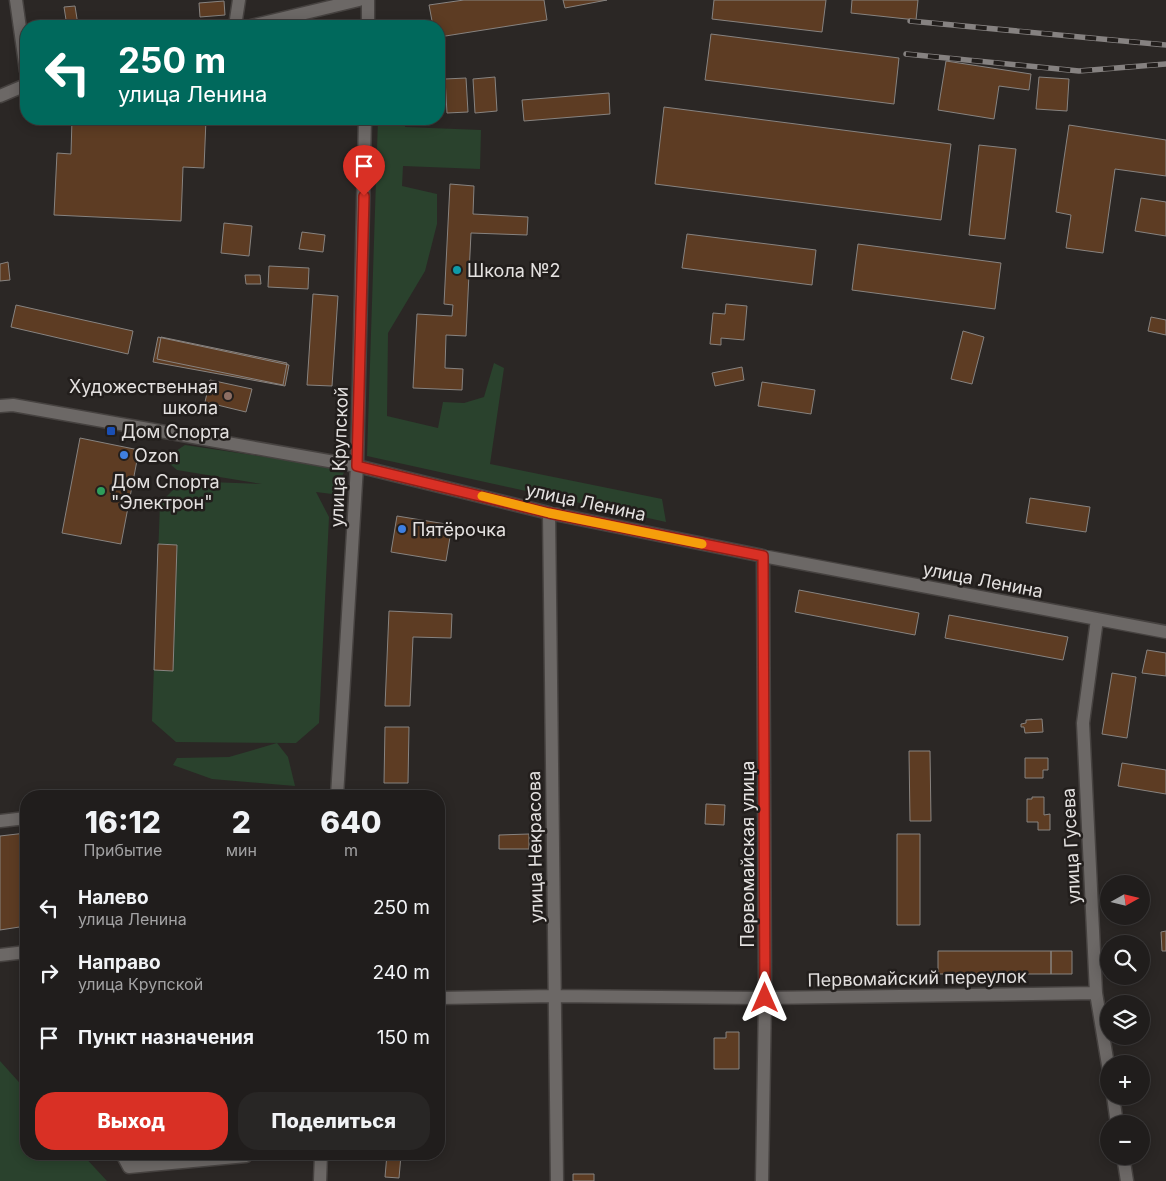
<!DOCTYPE html>
<html lang="ru">
<head>
<meta charset="utf-8">
<style>
  :root { --surface:#201d1c; --page:#282625; --text:#f1f3f6; --muted:#a2a2a3; --line:#3d3b3b; --accent:#d93025 }
  body { margin:0; font-family:Inter,sans-serif; background:var(--page); color:var(--text); height:100vh; display:flex; flex-direction:column; font-size:19px; white-space:nowrap }
  * { box-sizing:border-box; margin:0 }
  p { font-size:16px; color:var(--muted) }
  .icon { flex:none; width:28px; height:28px; fill:none; stroke:currentColor; stroke-width:2; stroke-linecap:round; stroke-linejoin:round }
  .map { position:relative; flex:1; overflow:hidden }
  .panel { position:absolute; left:20px; top:790px; width:425px; height:370px; display:flex; flex-direction:column; background:var(--surface); border-radius:20px; box-shadow:0 2px 12px #0003,0 0 0 1px var(--line) }
  .panel>* { flex:none }
  .guide { position:absolute; left:20px; top:20px; width:425px; height:105px; border-radius:20px; box-shadow:0 2px 12px #0003,0 0 0 1px var(--line); background:#00695c; color:#fff; overflow:hidden }
  .needle { width:32px; rotate:82deg }
  .fabs { position:absolute; left:1100px; top:875px; display:grid; gap:10px }
  .fabs a { display:grid; place-items:center; width:50px; height:50px; border-radius:50%; background:var(--surface); box-shadow:0 2px 12px #0003,0 0 0 1px var(--line); font-size:25px }
  .pin { position:absolute; display:grid; place-items:center; width:42px; height:42px; color:#fff; margin:-51px -21px; border-radius:50% 50% 50% 0; rotate:-45deg; box-shadow:0 0 5px #0007 }
  .pin .icon { rotate:45deg }
  .me { position:absolute; width:55px; margin:-28px; rotate:0deg; stroke-linejoin:round; filter:drop-shadow(0 0 4px #0008) }
  .turn { display:flex; align-items:center; gap:18px; height:105px; padding:0 15px; font-size:22px }
  .turn .icon { width:65px; height:65px; stroke-width:2.5 }
  .turn b { display:block; font-size:35px; line-height:42px }
  .eta { display:flex; justify-content:space-evenly; align-items:center; height:85px; text-align:center }
  .eta b { font-size:30px; font-weight:800; line-height:35px }
  .action { display:flex; gap:10px; margin-top:auto; padding:10px 15px }
  .action a { flex:1; height:58px; border-radius:20px; background:var(--accent); color:#fff; font-size:20px; font-weight:800; line-height:58px; text-align:center }
  .action a+a { background:var(--page); color:var(--text) }
  ul { padding:0; list-style:none }
  li { display:flex; align-items:center; gap:15px; height:65px; padding:0 15px }
  li div { flex:1 }
  li b { display:block; font-size:19px }
  li em { font-style:normal }
  .map>svg:first-child { display:block }
  .green { fill:#2a422d }
  .building { fill:#5d3c23; stroke:#878380 }
  .lines { fill:none; stroke-linecap:round; stroke-linejoin:round }
  .minor-casing { stroke:#464240; stroke-width:15 }
  .minor { stroke:#6c6866; stroke-width:12 }
  .rail-casing { stroke:#868281; stroke-width:5.5 }
  .rail { stroke:#221e1c; stroke-width:4; stroke-dasharray:11; stroke-linecap:butt }
  .route-casing { stroke:#8d1f18; stroke-width:12 }
  .route { stroke:#d93025; stroke-width:9 }
  .slow { stroke:#f59e0b; stroke-width:9 }
  .culture-dot { fill:#0f9aa8; stroke:#221e1c; stroke-width:2 }
  .education-dot { fill:#8d6e63; stroke:#221e1c; stroke-width:2 }
  .transit-dot { fill:#1a4fb4; stroke:#221e1c; stroke-width:2 }
  .shop-dot { fill:#3f7fe0; stroke:#221e1c; stroke-width:2 }
  .leisure-dot { fill:#2e9e5b; stroke:#221e1c; stroke-width:2 }
  .labels { text-anchor:middle; dominant-baseline:central; stroke-width:5; stroke-linejoin:round; paint-order:stroke }
  .poi-label { font-size:18px; fill:#e4e1e0; stroke:#221e1c; text-anchor:start }
  .street-label { font-size:18px; fill:#e4e1e0; stroke:#221e1c }
</style>
</head>
<body>
<div class="map">
<svg width="1166" height="1181" viewBox="0 0 1166 1181">
  <rect width="100%" height="100%" fill="#2b2725"/>
  <path class="green" d="M378,119H403L405,120V127L481,130L480,169L403,166L402,186L437,194V224L425,271L388,333L387,416L438,428L443,402L464,403L484,397L494,363L504,368L490,464L662,499L666,522L367,456Z
    M185,445L346,469L332,494L316,492L329,517L319,723L296,743L176,742L152,721L160,503L182,481L262,484L177,470L164,459Z
    M277,743L288,757L295,786L212,779L173,765L177,758L229,757Z
    M0,1061L26,1090V1154H82L107,1181H0Z"/>
  <path class="building" d="M464,0H544L547,20L439,37V26H433L429,5Z
    M563,0H607L565,8Z
    M714,0H826L822,32L712,19Z
    M852,0H918L916,20L851,13Z
    M224,1L225,15L200,17L199,3Z
    M75,6L78,25L67,26L64,7Z
    M711,34L899,58L894,104L705,80Z
    M946,61L1031,74L1029,90L999,86L994,119L938,110Z
    M495,77L497,111L475,113L473,79Z
    M1039,77L1069,79L1067,111L1036,109Z
    M466,78L468,112L447,113L445,79Z
    M609,93L610,114L524,121L522,100Z
    M664,107L951,144L941,220L655,184Z
    M72,119H206L204,168L183,167L181,221L54,215L57,153L71,154Z
    M1069,125L1166,140V176L1115,169L1103,253L1066,248L1071,215L1056,212Z
    M979,145L1016,149L1005,239L969,235Z
    M450,184L474,186L473,214L528,217L527,235L471,233L466,336L446,335L445,368L463,369L462,390L413,388L417,314L452,316L453,305L444,304Z
    M1141,198L1166,202V236L1135,231Z
    M224,223L252,226L249,256L221,253Z
    M302,232L325,235L323,252L299,249Z
    M687,234L816,250L812,285L682,268Z
    M858,244L1001,263L995,309L852,290Z
    M8,262L10,280L0,281V264Z
    M269,266L309,268L308,289L268,287Z
    M245,275H260L261,284H246Z
    M313,294L338,296L332,386L307,385Z
    M726,304L747,306L744,340L721,338V345L710,344L713,313L725,314Z
    M16,305L133,331L128,354L11,327Z
    M1151,317L1166,320V335L1148,331Z
    M963,331L984,337L972,384L951,379Z
    M158,337L289,365L285,386L153,362Z
    M161,337L287,363L283,385L157,359Z
    M742,367L744,380L715,386L712,373Z
    M210,380L252,389L246,412L205,402Z
    M762,382L815,390L811,414L758,406Z
    M80,438L139,450L121,544L62,533Z
    M1030,498L1090,507L1086,532L1026,523Z
    M397,516L452,525L446,561L391,552Z
    M158,544L177,545L173,671L154,670Z
    M799,590L919,613L915,635L795,612Z
    M389,611L452,614L451,638L413,637L410,706H385Z
    M949,615L1068,637L1063,660L945,638Z
    M1147,650L1166,653V676L1142,673Z
    M1112,673L1136,677L1127,738L1102,734Z
    M1042,719L1043,732L1025,733L1024,727H1021V724L1026,723V720Z
    M385,727H409L408,783H384Z
    M909,751H930L931,821H910Z
    M1025,758H1048V770H1043V778H1025Z
    M1122,763L1166,770V794L1118,786Z
    M1032,797H1044V815L1050,814V830H1038V822H1027V799H1032Z
    M706,804L725,805L724,825L705,824Z
    M26,833V926L0,930V836Z
    M529,834V849H499V835Z
    M897,834H920V925H897Z
    M1166,931V951H1162L1161,932Z
    M938,951H1051V974H938Z
    M1051,951H1072V974H1051Z
    M726,1032H739V1069H714V1038H726Z
    M63,1154H96L64,1160Z
    M387,1154L401,1155L399,1178L385,1177Z
    M573,1174H594V1181H573Z"/>
  <g class="lines">
    <defs>
      <path id="minor" d="M16,0L26,71
        M235,26L239,0
        M251,26L359,0
        M368,26V0
        M0,96L26,85
        M0,406L13,405L357,466L549,513L763,556L1166,632
        M549,513L557,1181
        M1097,619L1083,723L1096,993L1109,1071
        M337,796L357,466L365,119
        M0,821L26,818
        M0,955L26,952
        M439,998L555,996L765,998L1096,993
        M1113,1096L1117,1124
        M122,1154L129,1167L246,1156V1154
        M1123,1156L1127,1181
        M320,1181L321,1154
        M762,1181L765,998L763,556"/>
    </defs>
    <use href="#minor" class="minor-casing"/>
    <use href="#minor" class="minor"/>
    <defs>
      <path id="rail" d="M910,21L1166,45
        M906,54L1079,71L1166,64"/>
    </defs>
    <use href="#rail" class="rail-casing"/>
    <use href="#rail" class="rail"/>
  </g>
  <g class="lines">
    <defs>
      <path id="route" d="M364,196L357,466L549,513L763,556L765,998"/>
    </defs>
    <use href="#route" class="route-casing"/>
    <use href="#route" class="route"/>
    <path class="slow" d="M482,496L549,513L702,544"/>
  </g>
  <circle class="culture-dot" cx="457" cy="270" r="5"/>
  <circle class="education-dot" cx="228" cy="396" r="5"/>
  <rect class="transit-dot" x="106" y="426" width="10" height="10" rx="2.5"/>
  <g class="shop-dot">
    <circle cx="124" cy="455" r="5"/>
    <circle cx="402" cy="529" r="5"/>
  </g>
  <circle class="leisure-dot" cx="101" cy="491" r="5"/>
  <g class="labels">
    <g class="poi-label">
      <text x="467" y="270">Школа №2</text>
      <text x="218" y="386" text-anchor="end">Художественная<tspan x="218" dy="21">школа</tspan></text>
      <text x="121" y="431">Дом Спорта</text>
      <text x="134" y="455">Ozon</text>
      <text x="111" y="481">Дом Спорта<tspan x="111" dy="21">"Электрон"</tspan></text>
      <text x="412" y="529">Пятёрочка</text>
    </g>
    <g class="street-label">
      <text transform="translate(339 457) rotate(-88)">улица Крупской</text>
      <text transform="translate(586 502) rotate(12)">улица Ленина</text>
      <text transform="translate(983 580) rotate(11)">улица Ленина</text>
      <text transform="translate(1071 846) rotate(-93)">улица Гусева</text>
      <text transform="translate(535 847) rotate(-91)">улица Некрасова</text>
      <text transform="translate(747 854) rotate(-90)">Первомайская улица</text>
      <text transform="translate(917 978) rotate(-1)">Первомайский переулок</text>
    </g>
  </g>
</svg>
<div class="fabs">
<a><svg class="needle" viewBox="-14 -14 28 28"><path d="M0-13l5 13h-10z" fill="#e53935"/><path d="M0 13l5-13h-10z" fill="#a2a2a3"/></svg></a>
<a><svg class="icon" aria-label="search" viewBox="0 0 24 24"><circle cx="10" cy="10" r="6"/><path d="M15 15l6 6"/></svg></a>
<a><svg class="icon" aria-label="layers" viewBox="0 0 24 24"><path d="M12 4l9 5-9 5-9-5zM3 14l9 5 9-5"/></svg></a>
<a>+</a>
<a>−</a>
</div>
<div class="pin" style="left:364px;top:196px;background:#d93025"><svg class="icon" aria-label="arrive" viewBox="0 0 24 24"><path d="M6 21V4h12l-3 4 3 4H6"/></svg></div>
<svg class="me" style="left:765px;top:998px" viewBox="-20 -20 40 40"><path d="M0-17L14 15 0 8-14 15z" fill="#d93025" stroke="#fff" stroke-width="4"/></svg>
<div class="guide">
<div class="turn"><svg class="icon" aria-label="left" viewBox="0 0 24 24"><path d="M17 20v-9H6M10 6l-5 5 5 5"/></svg><div><b>250 m</b>улица Ленина</div></div>
</div>
<section class="panel">
<div class="eta">
<div><b>16:12</b><p>Прибытие</p></div>
<div><b>2</b><p>мин</p></div>
<div><b>640</b><p>m</p></div>
</div>
<ul>
<li><svg class="icon" aria-label="left" viewBox="0 0 24 24"><path d="M17 20v-9H6M10 6l-5 5 5 5"/></svg><div><b>Налево</b><p>улица Ленина</p></div><em>250 m</em></li>
<li><svg class="icon" aria-label="right" viewBox="0 0 24 24"><path d="M7 20v-9h11M14 6l5 5-5 5"/></svg><div><b>Направо</b><p>улица Крупской</p></div><em>240 m</em></li>
<li><svg class="icon" aria-label="arrive" viewBox="0 0 24 24"><path d="M6 21V4h12l-3 4 3 4H6"/></svg><div><b>Пункт назначения</b></div><em>150 m</em></li>
</ul>
<div class="action"><a>Выход</a><a>Поделиться</a></div>
</section>
</div>
</body>
</html>
